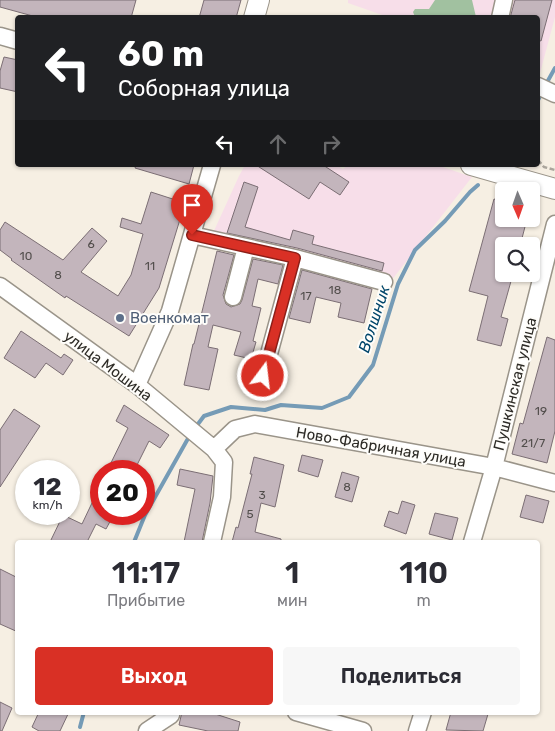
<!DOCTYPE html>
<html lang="ru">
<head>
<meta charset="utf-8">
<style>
  :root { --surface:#fff; --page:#f7f7f7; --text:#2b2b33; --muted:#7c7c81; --accent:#d93025 }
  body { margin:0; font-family:Rubik,sans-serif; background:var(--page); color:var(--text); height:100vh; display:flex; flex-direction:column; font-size:19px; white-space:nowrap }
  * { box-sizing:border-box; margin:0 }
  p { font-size:16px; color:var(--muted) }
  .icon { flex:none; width:28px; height:28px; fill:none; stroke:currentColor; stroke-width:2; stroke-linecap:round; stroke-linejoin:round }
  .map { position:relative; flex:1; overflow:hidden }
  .panel { position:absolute; left:15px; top:540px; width:525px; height:175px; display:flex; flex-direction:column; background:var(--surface); border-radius:5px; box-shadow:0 1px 4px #0004 }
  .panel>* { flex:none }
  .top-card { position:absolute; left:15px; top:15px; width:525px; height:152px; border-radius:5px; box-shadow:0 1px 4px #0004; background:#202124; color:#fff; overflow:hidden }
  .needle { width:32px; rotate:178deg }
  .controls { position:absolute; left:495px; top:182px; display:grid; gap:10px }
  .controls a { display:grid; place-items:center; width:45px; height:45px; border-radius:5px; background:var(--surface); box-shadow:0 1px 4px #0004; font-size:25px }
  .speed { position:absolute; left:15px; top:460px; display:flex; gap:10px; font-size:25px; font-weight:700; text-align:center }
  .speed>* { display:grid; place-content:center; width:65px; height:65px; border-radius:50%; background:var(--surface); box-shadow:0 1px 4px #0004; line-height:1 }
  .speed small { font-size:12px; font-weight:400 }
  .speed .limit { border:8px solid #d22; background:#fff; color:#111 }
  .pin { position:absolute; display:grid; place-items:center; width:42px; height:42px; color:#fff; margin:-51px -21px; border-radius:50% 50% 50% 0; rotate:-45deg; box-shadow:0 0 5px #0007 }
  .pin .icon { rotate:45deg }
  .me { position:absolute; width:55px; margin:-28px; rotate:15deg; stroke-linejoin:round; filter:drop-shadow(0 0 4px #0008) }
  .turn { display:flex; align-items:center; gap:18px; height:105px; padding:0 20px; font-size:22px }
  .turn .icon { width:65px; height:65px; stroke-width:2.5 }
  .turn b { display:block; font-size:35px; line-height:42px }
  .lanes { display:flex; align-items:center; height:48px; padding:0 20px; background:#0003; justify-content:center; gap:25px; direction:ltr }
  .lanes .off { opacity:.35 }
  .eta { display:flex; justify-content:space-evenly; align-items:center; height:85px; text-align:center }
  .eta b { font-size:30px; font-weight:600; line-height:35px }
  .action { display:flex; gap:10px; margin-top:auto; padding:10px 20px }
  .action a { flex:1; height:58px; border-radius:5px; background:var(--accent); color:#fff; font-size:20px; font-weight:600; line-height:58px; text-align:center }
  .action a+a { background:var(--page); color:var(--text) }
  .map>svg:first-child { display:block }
  .commercial { fill:#f7dee9 }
  .forest { fill:#a1c1a0 }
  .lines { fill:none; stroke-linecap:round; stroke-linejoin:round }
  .stream { stroke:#759bb6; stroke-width:4 }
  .building { fill:#c3b5bc; stroke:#7b6e74 }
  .minor-casing { stroke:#9a9489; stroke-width:19 }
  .major-casing { stroke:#9a9489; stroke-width:22 }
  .path { stroke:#aaa59c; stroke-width:2.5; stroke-dasharray:5 2.5; stroke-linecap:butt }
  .minor { stroke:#fff; stroke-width:16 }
  .major { stroke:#fff; stroke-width:20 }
  .route-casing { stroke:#8d1f18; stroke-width:12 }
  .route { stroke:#d93025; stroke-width:9 }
  .service-dot { fill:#5c6f8a; stroke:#fefdfa; stroke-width:2 }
  .labels { text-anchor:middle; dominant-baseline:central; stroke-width:4; stroke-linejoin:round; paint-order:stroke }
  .number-label { font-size:12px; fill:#524e4c }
  .service-label { font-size:15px; fill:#4e5e75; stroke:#fefdfa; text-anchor:start }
  .street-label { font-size:15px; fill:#2d2b26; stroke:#fefdfa }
  .water-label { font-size:16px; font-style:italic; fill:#00456a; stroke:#fefdfa }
</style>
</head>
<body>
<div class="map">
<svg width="555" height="731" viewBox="0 0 555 731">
  <rect width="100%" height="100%" fill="#f6efe3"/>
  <path class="commercial" d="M348,0H555V17L540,73L538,72V18L388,17L348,3Z
    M245,165H336L343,169L348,165H437L472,177L391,281L213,233L239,176Z"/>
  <path class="forest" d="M435,0H472L476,17H415L413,12L415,9H429Z"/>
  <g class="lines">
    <path class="stream" d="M545,86L555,68
      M538,100L542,92
      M195,428L204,416L231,407L265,410L281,405L322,408L349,397L373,365L398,284L415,250L445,221L470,192L478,185
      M134,542L145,515L190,435
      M80,727L84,712"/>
  </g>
  <path class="building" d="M0,0H136L131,18H40L0,7Z
    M204,0H241L236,18H199Z
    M515,0H552L541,41L538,40V18H510Z
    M4,57L18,60V92L0,88V71Z
    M136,165H194L189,184L135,168Z
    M256,165H323L349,182L340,195L320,182L309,199Z
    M244,182L258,187L245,227L290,240L293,230L314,236L312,244L384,263L382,271L297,248L227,233Z
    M151,192L185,203L159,288L129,336L66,296L65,298L11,260L12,259L0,250V230L5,222L63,260L92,228L107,241L81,272L118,296L131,275L143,234L120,227L122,218L141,224Z
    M494,199L504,202V219H527L520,246H504V274H513L501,317L508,319L501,346L477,340L488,296L469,291Z
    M217,251L234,255L223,295L226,304L231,307L240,304L242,300L253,259L283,265L278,284L258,279L252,306L261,308L253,341L256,342L251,359L234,355L241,332L213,325L208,347L218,349L209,390L184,385L193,344H194Z
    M302,270L372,289L364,323L338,317L341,303L316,297L310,323L289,318Z
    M21,331L61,358L64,354L73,360L63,375L46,363L35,378L4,358Z
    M547,337L555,340V431L547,463L512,454L520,423L523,424Z
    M124,405L169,435L160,448L149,441L134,471H107L128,428L116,421Z
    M14,409L40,426L0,487V430Z
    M302,455L323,460L318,477L298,471Z
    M254,457L284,465L275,507L261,503L255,532L281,539V542H232L236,527L238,528L252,474H250Z
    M180,469L213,476L210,503L202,542H184L195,489L177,485Z
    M342,472L359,477L352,502L335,497Z
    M101,484V514H114L106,529L96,524L87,542H50L63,515L82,524Z
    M526,495L549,501L543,523L520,517Z
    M402,501L415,505L406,534L384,526L389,511L398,514Z
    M435,513L458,518L452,540L429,534Z
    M0,569L18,578V632L0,624Z
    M0,702L12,708L2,731H0Z
    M39,712H69L60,731H39L32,727Z
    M182,712H209L240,722L238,731H208L179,725Z
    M451,712H481L488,714L483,731L446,730Z"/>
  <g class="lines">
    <defs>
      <path id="minor" d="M500,18L504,0
        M0,36L18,41
        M538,86L555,94
        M192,235L295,258L384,282
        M0,286L137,385L214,449L224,462L222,497L212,542
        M233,297L246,247
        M263,376L295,258
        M137,385L170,311L212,165
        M214,449L235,429L255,424L494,467L555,483
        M472,542L494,467L555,224
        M296,712L363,731
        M147,731L171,715
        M417,731L423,712"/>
      <path id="major" d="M254,18L259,0
        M471,165L555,189"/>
    </defs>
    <use href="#minor" class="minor-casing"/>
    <use href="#major" class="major-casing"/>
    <path class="path" d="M538,160L544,167L555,170"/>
    <use href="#minor" class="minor"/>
    <use href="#major" class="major"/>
  </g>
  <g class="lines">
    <defs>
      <path id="route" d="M192,235L295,258L263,376"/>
    </defs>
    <use href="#route" class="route-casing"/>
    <use href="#route" class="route"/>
  </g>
  <circle class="service-dot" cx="120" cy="318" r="5"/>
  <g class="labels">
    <g class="number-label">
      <text x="91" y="244">6</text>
      <text x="26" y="256">10</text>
      <text x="150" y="266">11</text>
      <text x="58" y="275">8</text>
      <text x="335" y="290">18</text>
      <text x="306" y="296">17</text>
      <text x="541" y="411">19</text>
      <text x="533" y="443">21/7</text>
      <text x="347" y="487">8</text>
      <text x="262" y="495">3</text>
      <text x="250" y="514">5</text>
    </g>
    <g class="service-label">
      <text x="130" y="318">Военкомат</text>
    </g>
    <g class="street-label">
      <text transform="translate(108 366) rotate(37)">улица Мошина</text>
      <text transform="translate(515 384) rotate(-76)">Пушкинская улица</text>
      <text transform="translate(381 447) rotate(10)">Ново-Фабричная улица</text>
    </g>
    <g class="water-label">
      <text transform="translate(374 319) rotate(-72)">Волшник</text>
    </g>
  </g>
</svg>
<div class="controls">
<a><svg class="needle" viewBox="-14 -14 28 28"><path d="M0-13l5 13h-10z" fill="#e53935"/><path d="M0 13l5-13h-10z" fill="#7c7c81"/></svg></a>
<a><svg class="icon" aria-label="search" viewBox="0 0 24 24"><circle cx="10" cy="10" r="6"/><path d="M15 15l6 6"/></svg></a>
</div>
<div class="speed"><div>12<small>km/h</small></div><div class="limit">20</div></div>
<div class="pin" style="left:192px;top:235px;background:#d93025"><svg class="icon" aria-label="arrive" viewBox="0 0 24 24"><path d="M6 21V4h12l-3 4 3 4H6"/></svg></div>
<svg class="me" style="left:263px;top:376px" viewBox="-20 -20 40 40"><circle r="17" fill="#d93025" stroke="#fff" stroke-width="3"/><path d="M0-11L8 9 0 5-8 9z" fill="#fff"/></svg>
<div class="top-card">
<div class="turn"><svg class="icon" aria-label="left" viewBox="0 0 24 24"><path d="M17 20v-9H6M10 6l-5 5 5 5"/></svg><div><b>60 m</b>Соборная улица</div></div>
<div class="lanes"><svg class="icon" aria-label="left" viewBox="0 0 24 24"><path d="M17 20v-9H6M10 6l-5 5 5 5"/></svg><svg class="icon off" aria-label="ahead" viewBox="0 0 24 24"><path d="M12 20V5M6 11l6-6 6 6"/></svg><svg class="icon off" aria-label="right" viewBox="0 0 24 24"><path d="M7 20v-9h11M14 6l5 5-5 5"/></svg></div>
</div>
<section class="panel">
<div class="eta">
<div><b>11:17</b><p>Прибытие</p></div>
<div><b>1</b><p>мин</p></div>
<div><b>110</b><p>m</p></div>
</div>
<div class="action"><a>Выход</a><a>Поделиться</a></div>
</section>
</div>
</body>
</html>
